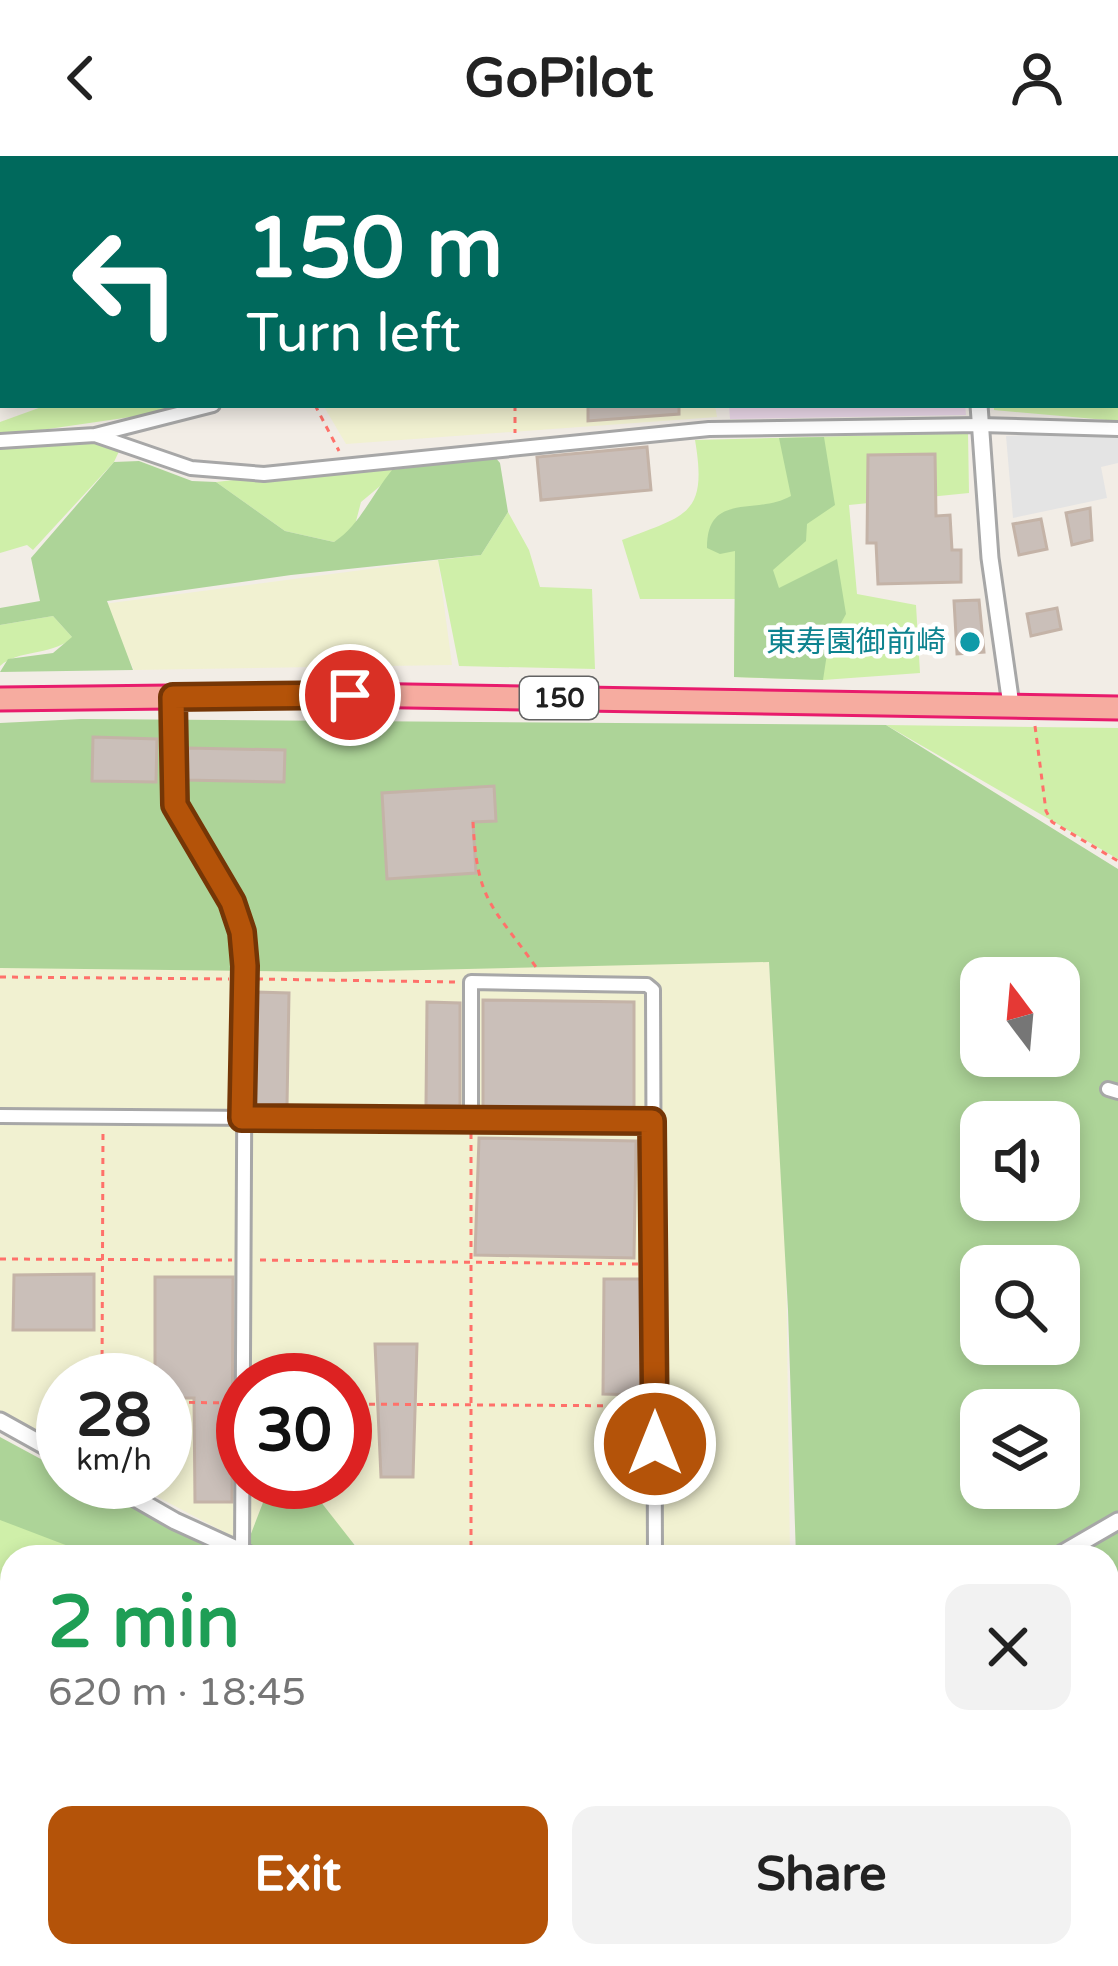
<!DOCTYPE html>
<html lang="en">
<head>
<meta charset="utf-8">
<style>
  :root { --surface:#fff; --page:#f2f2f2; --text:#222; --muted:#767676; --accent:#b45309 }
  body { margin:0; font-family:"Varela Round","Noto Sans JP",sans-serif; background:var(--page); color:var(--text); height:100vh; display:flex; flex-direction:column; font-size:45px; white-space:nowrap }
  * { box-sizing:border-box; margin:0 }
  p { font-size:39px; color:var(--muted) }
  .icon { flex:none; width:66px; height:66px; fill:none; stroke:currentColor; stroke-width:2; stroke-linecap:round; stroke-linejoin:round }
  .map { position:relative; flex:1; overflow:hidden }
  .sheet { position:absolute; left:0px; top:1389px; width:1119px; height:423px; display:flex; flex-direction:column; background:var(--surface); border-radius:36px 36px 0 0; box-shadow:0 6px 18px #0003 }
  .sheet>* { flex:none }
  .banner { position:absolute; left:0px; top:0px; width:1119px; height:252px; box-shadow:0 6px 18px #0003; background:#00695c; color:#fff; overflow:hidden }
  .needle { width:78px; rotate:344deg }
  .tools { position:absolute; left:960px; top:801px; display:grid; gap:24px }
  .tools a { display:grid; place-items:center; width:120px; height:120px; border-radius:24px; background:var(--surface); box-shadow:0 6px 18px #0003; font-size:60px }
  .speed { position:absolute; left:36px; top:1197px; display:flex; gap:24px; font-size:60px; font-weight:700; text-align:center }
  .speed>* { display:grid; place-content:center; width:156px; height:156px; border-radius:50%; background:var(--surface); box-shadow:0 6px 18px #0003; line-height:1 }
  .speed small { font-size:30px; font-weight:400 }
  .speed .limit { border:18px solid #d22; background:#fff; color:#111 }
  .pin { position:absolute; display:grid; place-items:center; width:102px; height:102px; color:#fff; margin:-51px; border:6px solid #fff; border-radius:50%; box-shadow:0 3px 12px #0007 }
  .me { position:absolute; width:132px; margin:-66px; rotate:0deg; stroke-linejoin:round; filter:drop-shadow(0 0 9px #0008) }
  .turn { display:flex; align-items:center; gap:42px; height:252px; padding:0 48px; font-size:54px }
  .turn .icon { width:156px; height:156px; stroke-width:2.5 }
  .turn b { display:block; font-size:84px; line-height:102px }
  .round { display:grid; place-items:center; flex:none; width:126px; height:126px; border-radius:24px; background:var(--page) }
  .overview { display:flex; align-items:center; justify-content:space-between; height:204px; padding:0 48px }
  h1 { font-size:72px; font-weight:800; line-height:90px; color:#1e9e55 }
  .cta { display:flex; gap:24px; margin-top:auto; padding:24px 48px }
  .cta a { flex:1; height:138px; border-radius:24px; background:var(--accent); color:#fff; font-size:48px; font-weight:800; line-height:138px; text-align:center }
  .cta a+a { background:var(--page); color:var(--text) }
  header { display:flex; justify-content:space-between; align-items:center; height:156px; padding:0 48px; background:var(--surface); font-size:54px; font-weight:800 }
  .map>svg:first-child { display:block }
  .industrial { fill:#ebd8e9 }
  .farmland { fill:#f1f1d1; fill-rule:evenodd }
  .grass { fill:#cfefa9 }
  .forest { fill:#add498; fill-rule:evenodd }
  .parking { fill:#e4e4e4 }
  .lines { fill:none; stroke-linecap:round; stroke-linejoin:round }
  .stream { stroke:#a4d7e2; stroke-width:4.5 }
  .building { fill:#cabfb9; stroke:#c4b3a7; stroke-width:3 }
  .service-casing { stroke:#a7a7a7; stroke-width:12 }
  .minor-casing { stroke:#a7a7a7; stroke-width:18 }
  .tertiary-casing { stroke:#a7a7a7; stroke-width:21 }
  .trunk-casing { stroke:#e81b6c; stroke-width:27 }
  .path { stroke:#ff716a; stroke-width:3; stroke-dasharray:6 6; stroke-linecap:butt }
  .service { stroke:#fff; stroke-width:6 }
  .minor { stroke:#fff; stroke-width:12 }
  .tertiary { stroke:#fff; stroke-width:15 }
  .trunk { stroke:#f6aca0; stroke-width:21 }
  .route-casing { stroke:#753606; stroke-width:30 }
  .route { stroke:#b45309; stroke-width:21 }
  .culture-dot { fill:#0f9aa8; stroke:#fff; stroke-width:4.5 }
  .labels { text-anchor:middle; dominant-baseline:central; stroke-width:9; stroke-linejoin:round; paint-order:stroke }
  .shield { fill:#fff; stroke:#636363; stroke-width:3 }
  .shield-label { font-size:27px; font-weight:bold; fill:#202020 }
  .culture-label { font-size:30px; fill:#0d838f; stroke:#fff; text-anchor:end }
</style>
</head>
<body>
<header><svg class="icon" aria-label="back" viewBox="0 0 24 24"><path d="M15 5l-7 7 7 7"/></svg>GoPilot<svg class="icon" aria-label="person" viewBox="0 0 24 24"><circle cx="12" cy="8" r="4"/><path d="M4 21q1-7 8-7t8 7"/></svg></header>
<div class="map">
<svg width="1118" height="1810" viewBox="0 0 1118 1810">
  <rect width="100%" height="100%" fill="#f2ede6"/>
  <path class="industrial" d="M729,249H965L966,259L730,263Z
    M1107,1503L1118,1510V1810H1063L1059,1800H1107Z"/>
  <path class="farmland" d="M323,249H715L717,261L346,288Z
    M438,404L452,509L134,514L103,448Z
    M769,806L786,1102L790,1401H364L358,1390L269,1331L247,1388L129,1326H165V1224H63V1291L0,1257V807ZM243,1224H345V1326H243Z
    M0,1493L12,1494V1800H922L924,1810H0Z"/>
  <path class="grass" d="M1118,111V265L994,254V249H1116Z
    M47,249H183L172,255L0,280V266Z
    M968,277L969,337L849,349L857,438L916,449L920,517L823,524L734,521L735,443H640L622,384C686,359 708,360 695,284Z
    M80,282L122,289L114,306L33,394L27,389L0,397V289Z
    M403,311L361,346L354,373L334,386L285,375L216,326L334,313Z
    M508,356L529,394L540,431L592,433L595,513L459,510L438,404L481,399Z
    M53,460L73,482C47,501 19,493 0,510V469Z
    M886,569L1118,572V703Z
    M0,1362L98,1401H12V1494L0,1493Z"/>
  <path class="forest" d="M824,281L835,349L807,368L806,385L773,414L779,432L837,403L846,458L828,491L823,524L734,521L735,395L720,398L707,392C707,335 755,360 791,340L779,282Z
    M494,300L500,307L508,356L481,399L291,419L107,445L133,514L0,516L8,503L53,497L72,481L53,460L0,469V452L40,445L31,402L114,306L139,305L192,325L216,326L285,375L334,386C360,369 372,338 392,314Z
    M81,563L886,569L1118,713V1501L1107,1489V1401H796L788,1154L769,806L336,816L0,812V567ZM981,822H1059V900H981ZM981,966H1059V1044H981ZM981,1110H1059V1188H981ZM981,1254H1059V1332H981Z
    M0,1281L63,1315V1326H85L226,1401H97L0,1364Z
    M269,1331L317,1341L364,1401H277L247,1388Z"/>
  <path class="parking" d="M1093,275L1118,277V307L1101,311L1107,342L1013,362L1006,280Z"/>
  <g class="lines">
    <path class="stream" d="M935,1800L937,1810"/>
  </g>
  <path class="building" d="M588,249H679V258L588,265Z
    M647,291L651,334L541,344L537,301Z
    M935,298L936,360L950,359L952,394H961V426L878,428L876,387H867L868,299Z
    M1090,352L1092,384L1072,389L1066,357Z
    M1041,363L1047,393L1019,399L1013,368Z
    M979,444L984,496L957,498L954,445Z
    M1057,452L1061,473L1031,480L1027,458Z
    M93,581L157,583L156,626L92,625Z
    M187,592L285,594L284,626L186,624Z
    M494,630L496,665L473,666L476,717L387,723L382,637Z
    M255,836L289,837L287,950L255,949Z
    M483,844L634,846V954L483,952Z
    M427,846L460,847V950H426Z
    M479,982L636,985L634,1102L475,1099Z
    M94,1118V1174H13L14,1119Z
    M155,1121H233L232,1346H195L194,1242H165V1224H155Z
    M604,1123H642V1239L603,1238Z
    M375,1188H417L413,1321H381Z"/>
  <g class="lines">
    <defs>
      <path id="service" d="M169,0V3
        M493,0L499,3"/>
      <path id="minor" d="M834,0L839,3
        M966,0V3
        M95,279L191,312L264,318L709,273L980,269L1118,273
        M0,285L95,279L213,249
        M174,541V649L232,746L245,810L242,1398
        M1108,933L1118,936
        M0,960L652,965
        M471,964V826L647,829L653,834L655,1401
        M1107,1498L1118,1507
        M0,1517L12,1518
        M0,1718H12
        M927,1800L929,1810
        M229,1810V1800"/>
      <path id="tertiary" d="M979,249L990,402L1011,549
        M0,1265L63,1300
        M107,1326L175,1365L254,1401
        M1056,1401L1118,1365"/>
      <path id="trunk" d="M0,543L350,539L1118,552"/>
    </defs>
    <use href="#service" class="service-casing"/>
    <use href="#minor" class="minor-casing"/>
    <use href="#tertiary" class="tertiary-casing"/>
    <use href="#trunk" class="trunk-casing"/>
    <path class="path" d="M0,43L3,42
      M315,249L339,295
      M515,249V277
      M1035,570L1046,655L1052,666L1118,705
      M473,666C477,746 492,749 536,811
      M0,821L229,823
      M257,823L457,826
      M471,977V1401
      M0,1103L232,1104
      M260,1104L640,1108
      M102,1224L103,974
      M165,1246L229,1247
      M345,1248L643,1250
      M0,1447L12,1450
      M0,1487H12
      M574,1810V1800"/>
    <use href="#service" class="service"/>
    <use href="#minor" class="minor"/>
    <use href="#tertiary" class="tertiary"/>
    <use href="#trunk" class="trunk"/>
  </g>
  <g class="lines">
    <defs>
      <path id="route" d="M350,539L173,541L175,649L232,746L242,776L245,810L242,962L652,965L655,1288"/>
    </defs>
    <use href="#route" class="route-casing"/>
    <use href="#route" class="route"/>
  </g>
  <circle class="culture-dot" cx="970" cy="486" r="12"/>
  <g class="labels">
    <rect class="shield" x="520" y="521" width="78" height="42" rx="9"/>
    <g class="shield-label">
      <text x="559" y="542">150</text>
    </g>
    <g class="culture-label">
      <text x="946" y="486">東寿園御前崎</text>
    </g>
  </g>
</svg>
<div class="tools">
<a><svg class="needle" viewBox="-14 -14 28 28"><path d="M0-13l5 13h-10z" fill="#e53935"/><path d="M0 13l5-13h-10z" fill="#767676"/></svg></a>
<a><svg class="icon" aria-label="sound" viewBox="0 0 24 24"><path d="M4 9h4l5-4v14l-5-4H4zM17 9q2 3 0 6"/></svg></a>
<a><svg class="icon" aria-label="search" viewBox="0 0 24 24"><circle cx="10" cy="10" r="6"/><path d="M15 15l6 6"/></svg></a>
<a><svg class="icon" aria-label="layers" viewBox="0 0 24 24"><path d="M12 4l9 5-9 5-9-5zM3 14l9 5 9-5"/></svg></a>
</div>
<div class="speed"><div>28<small>km/h</small></div><div class="limit">30</div></div>
<div class="pin" style="left:350px;top:539px;background:#d93025"><svg class="icon" aria-label="arrive" viewBox="0 0 24 24"><path d="M6 21V4h12l-3 4 3 4H6"/></svg></div>
<svg class="me" style="left:655px;top:1288px" viewBox="-20 -20 40 40"><circle r="17" fill="#b45309" stroke="#fff" stroke-width="3"/><path d="M0-11L8 9 0 5-8 9z" fill="#fff"/></svg>
<div class="banner">
<div class="turn"><svg class="icon" aria-label="left" viewBox="0 0 24 24"><path d="M17 20v-9H6M10 6l-5 5 5 5"/></svg><div><b>150 m</b>Turn left</div></div>
</div>
<section class="sheet">
<div class="overview"><div><h1>2 min</h1><p>620 m · 18:45</p></div><a class="round"><svg class="icon" aria-label="close" viewBox="0 0 24 24"><path d="M6 6l12 12M18 6L6 18"/></svg></a></div>
<div class="cta"><a>Exit</a><a>Share</a></div>
</section>
</div>
</body>
</html>
